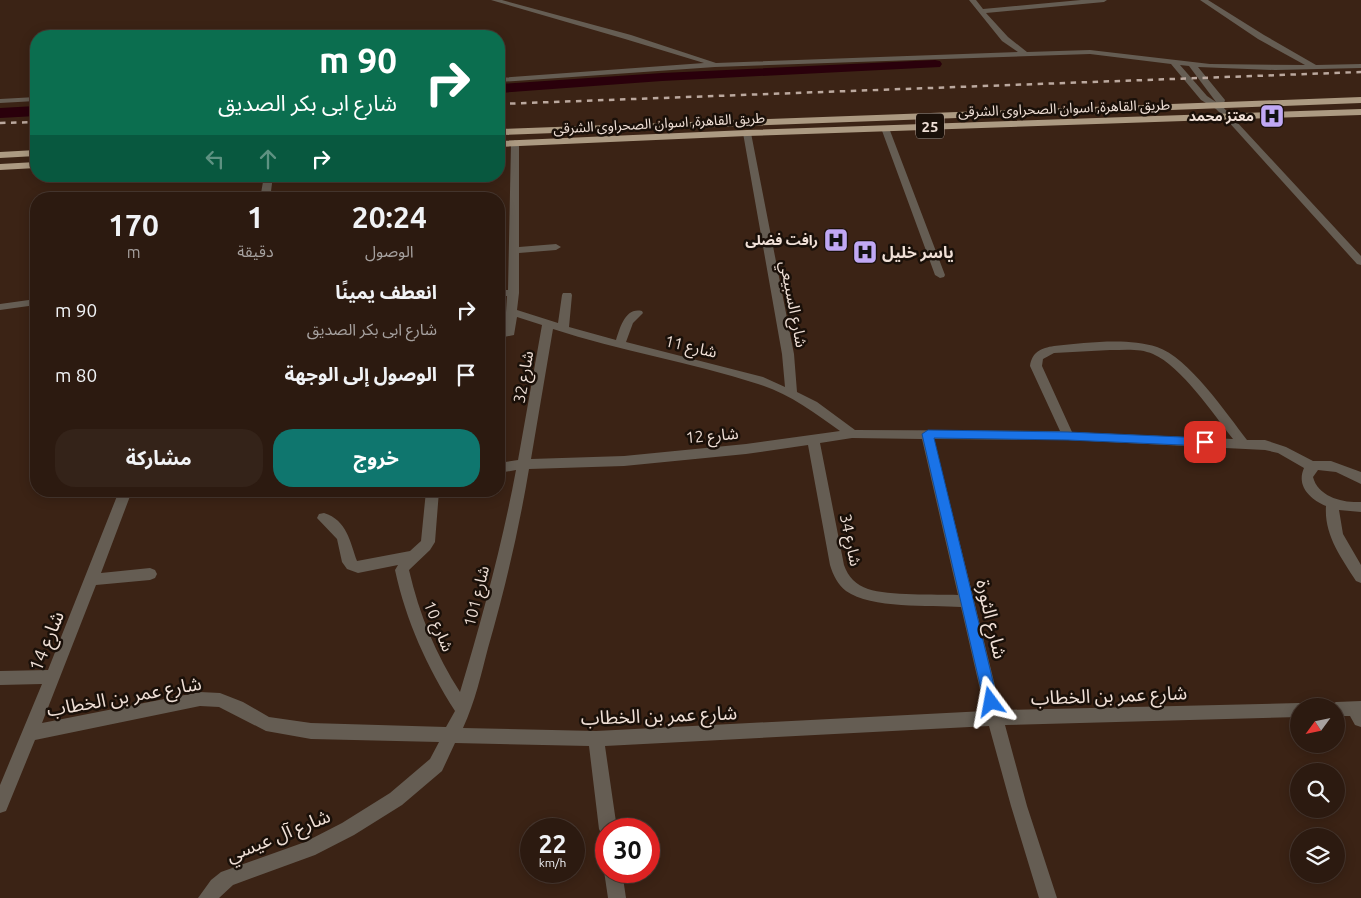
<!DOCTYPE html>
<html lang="ar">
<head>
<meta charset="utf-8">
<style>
  :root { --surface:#2c1a10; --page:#342319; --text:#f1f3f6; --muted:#a6a19f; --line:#483830; --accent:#0f766e }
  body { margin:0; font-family:Ubuntu,"Noto Sans Arabic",sans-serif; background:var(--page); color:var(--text); direction:rtl; height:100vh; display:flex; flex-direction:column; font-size:19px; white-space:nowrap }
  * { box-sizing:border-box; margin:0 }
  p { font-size:16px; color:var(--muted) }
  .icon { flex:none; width:28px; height:28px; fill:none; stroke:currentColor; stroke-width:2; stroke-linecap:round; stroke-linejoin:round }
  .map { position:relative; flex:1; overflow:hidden; direction:ltr }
  .panel { position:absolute; left:30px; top:192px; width:475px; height:305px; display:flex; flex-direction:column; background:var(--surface); border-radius:20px; box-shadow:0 2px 12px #0003,0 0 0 1px var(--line); direction:rtl }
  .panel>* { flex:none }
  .hud { position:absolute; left:30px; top:30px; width:475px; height:152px; border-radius:20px; box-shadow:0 2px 12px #0003,0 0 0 1px var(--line); direction:rtl; background:#0b6e4f; color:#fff; overflow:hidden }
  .needle { width:32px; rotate:237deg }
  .fabs { position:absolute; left:1290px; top:698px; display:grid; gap:10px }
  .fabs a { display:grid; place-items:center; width:55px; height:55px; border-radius:50%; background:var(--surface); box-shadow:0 2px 12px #0003,0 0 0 1px var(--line); font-size:25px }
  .speed { position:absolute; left:520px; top:818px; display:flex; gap:10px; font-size:25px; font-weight:700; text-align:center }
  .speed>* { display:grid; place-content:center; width:65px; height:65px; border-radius:50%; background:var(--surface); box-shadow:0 2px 12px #0003,0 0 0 1px var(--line); line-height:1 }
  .speed small { font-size:12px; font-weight:400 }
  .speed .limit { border:8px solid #d22; background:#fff; color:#111 }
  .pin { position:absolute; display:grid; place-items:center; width:42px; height:42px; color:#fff; margin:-21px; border-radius:10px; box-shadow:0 2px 8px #0006 }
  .me { position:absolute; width:55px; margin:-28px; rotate:347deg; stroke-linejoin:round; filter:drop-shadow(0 0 4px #0008) }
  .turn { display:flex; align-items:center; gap:18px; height:105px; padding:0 25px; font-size:22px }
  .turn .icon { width:65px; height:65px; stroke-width:2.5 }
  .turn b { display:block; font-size:35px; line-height:42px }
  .lanes { display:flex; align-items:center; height:48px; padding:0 25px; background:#0003; justify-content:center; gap:25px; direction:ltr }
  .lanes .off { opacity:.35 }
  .eta { display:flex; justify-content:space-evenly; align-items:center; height:85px; text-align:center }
  .eta b { font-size:30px; font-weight:700; line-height:35px }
  .button { display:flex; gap:10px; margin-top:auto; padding:10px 25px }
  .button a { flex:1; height:58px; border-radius:20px; background:var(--accent); color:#fff; font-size:20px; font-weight:700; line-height:58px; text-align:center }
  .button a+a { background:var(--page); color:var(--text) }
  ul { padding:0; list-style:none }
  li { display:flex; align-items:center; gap:15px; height:65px; padding:0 25px }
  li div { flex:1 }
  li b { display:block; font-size:19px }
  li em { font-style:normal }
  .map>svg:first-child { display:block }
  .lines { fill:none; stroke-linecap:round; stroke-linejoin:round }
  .canal { fill:#2a000b; fill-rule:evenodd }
  .minor { fill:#655d53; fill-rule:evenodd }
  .trunk { fill:#ac9a82; fill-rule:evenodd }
  .rail { stroke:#bba89e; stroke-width:2.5; stroke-dasharray:5.5 5.5; stroke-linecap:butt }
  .route { fill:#1a73e8; stroke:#114b97 }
  .labels { text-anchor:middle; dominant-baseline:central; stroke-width:5; stroke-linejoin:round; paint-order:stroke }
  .far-street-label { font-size:14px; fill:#efdfd6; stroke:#1a1009 }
  .far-poi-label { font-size:14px; font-weight:bold; fill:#efdfd6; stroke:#1a1009; text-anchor:end }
  .shield { fill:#1a1009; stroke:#afa198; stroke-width:1 }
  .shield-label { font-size:15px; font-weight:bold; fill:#efdfd6 }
  .poi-label { font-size:16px; font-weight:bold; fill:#efdfd6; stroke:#1a1009; text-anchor:start }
  .street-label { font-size:16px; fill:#efdfd6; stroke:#1a1009 }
  .near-street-label { font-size:19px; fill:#efdfd6; stroke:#1a1009 }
</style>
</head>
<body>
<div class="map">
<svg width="1361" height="898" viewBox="0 0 1361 898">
  <rect width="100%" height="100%" fill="#3b2315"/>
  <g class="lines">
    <path class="canal" d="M935,60L940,61L942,64L940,67L662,81L499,93V84L662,73Z
      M36,106V116L0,118V108Z"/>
    <path class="minor" d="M491,0H502L631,35L716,63L1018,52L1002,41L969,0H976L983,9L1081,0H1107L1104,2L986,13L1008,37L1027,52L1090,50L1210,64L1305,65L1258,39L1200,0H1208L1264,35L1316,65L1361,64V68L1275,70L1198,67L1225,100L1223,107L1361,256V265L1357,264L1226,119L1216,109L1201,100L1171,64L1090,54L715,67L499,82V78L704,63L625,39ZM1180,65L1189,66L1216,102L1207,96Z
      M36,97V101L0,103V99Z
      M882,126L889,128L945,275L944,277L940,278L935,275L881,128Z
      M747,130L751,133L794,354L797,392L817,402L855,430L1060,431L1030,366C1032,352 1041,348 1054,346C1086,343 1126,337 1157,347C1188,357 1227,414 1247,440H1265L1286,447L1313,461H1331L1361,472V484L1336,472L1318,470L1313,477C1318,497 1343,503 1361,502V512L1339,510L1343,534L1361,565V583L1356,581C1341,557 1324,535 1326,506C1310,499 1296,486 1304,468L1278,453L1265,450L1068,440L934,439L1001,710L1299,703L1305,706H1299V717L1005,725L1027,806L1057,898H1039L1011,806L989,726L605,746L617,829H606V837L602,835L599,829L589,746L455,743L442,771L402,805L354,835L315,855L233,885L219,898H198L211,880L221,872L305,842L342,823L390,793L430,759L439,742L311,739L266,731L219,707L200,706L35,740L6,811L0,813V785L42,684L0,685V671L48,670L119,491H132L101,573L150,568L155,570L157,574L155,578L150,580L96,585L42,723L200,692L220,693L243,702L269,717L311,723L446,727L455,711C427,667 406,621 395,570L398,565L358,573L347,569L342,562L337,539L317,518L319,514L324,513C347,520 350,542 357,561L410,551L421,541L426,491H439L435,542L430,550L409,570C419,614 436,655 460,692C482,619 502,545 516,470L499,473V463L518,460L542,325L517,317L514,335L499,338V330L505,329L507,296H499V290H508L511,143L515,140L519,143V247L556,244L561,247L556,250L519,253V293L517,310L558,323L562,295L563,293H571L572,295L569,327L616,340C620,328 625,307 642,311L643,313L633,323L626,342L763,377L785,387L782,354L743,133ZM553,329C619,351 691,362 758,384C788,393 815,413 840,431L746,444L624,456L531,459ZM1110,350C1124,350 1140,348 1153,354C1181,366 1214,415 1233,439L1072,432L1042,366L1043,359L1054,353ZM852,438L922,439L958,595C935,594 889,596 868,589C856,585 848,577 844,565L820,443ZM808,445L830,565C833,575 838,585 846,591C871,609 930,605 961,607L985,711L596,731L463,728C475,702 481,675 488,648C505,589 519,529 529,469L624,466L746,454Z
      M264,176H273L270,199H260Z
      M36,299V305L0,310V304Z
      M1361,701V727L1355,725L1350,716H1336V706H1329L1336,702Z
      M606,866V871H622L626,898H608L604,871Z"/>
    <path class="trunk" d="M1361,97V103L499,135V129Z
      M1361,109V115L747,136L499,147V141L747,130Z
      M36,150V156L0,158V152Z
      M36,162V168L0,170V164Z"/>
    <path class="rail" d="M499,104L1361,72
      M0,123L36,122"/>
  </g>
  <path class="route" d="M928,430L1068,432L1205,438L1211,442L1205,446L1068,440L934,438L998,702L996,706L991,708L986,706L984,702L922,434Z"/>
  <defs>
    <symbol id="hospital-square" viewBox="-11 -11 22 22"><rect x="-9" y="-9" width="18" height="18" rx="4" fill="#c0a8f4" stroke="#1a1009"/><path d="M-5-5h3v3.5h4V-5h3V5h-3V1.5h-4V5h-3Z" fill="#111"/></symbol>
  </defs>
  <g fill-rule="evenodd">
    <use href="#hospital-square" x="1258" y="102" width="28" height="28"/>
    <use href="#hospital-square" x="822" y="226" width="28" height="28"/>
    <use href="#hospital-square" x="851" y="238" width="28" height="28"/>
  </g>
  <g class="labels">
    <g class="far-street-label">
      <text transform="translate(1064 108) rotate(-2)">طريق القاهرة, اسوان الصحراوى الشرقى</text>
      <text transform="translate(659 123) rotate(-3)">طريق القاهرة, اسوان الصحراوى الشرقى</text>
    </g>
    <g class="far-poi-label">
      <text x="1254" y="116">معتز محمد</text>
      <text x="818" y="240">رافت فضلى</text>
    </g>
    <rect class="shield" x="916" y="113.5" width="28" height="25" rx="4"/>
    <g class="shield-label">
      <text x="930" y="126">25</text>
    </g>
    <g class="poi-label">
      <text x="882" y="252">ياسر خليل</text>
    </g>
    <g class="street-label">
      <text transform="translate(794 304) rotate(79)">شارع السبيعي</text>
      <text transform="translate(691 346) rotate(13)">شارع 11</text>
      <text transform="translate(523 377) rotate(-80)">شارع 32</text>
      <text transform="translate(712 435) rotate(-5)">شارع 12</text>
      <text transform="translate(851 540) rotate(78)">شارع 34</text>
      <text transform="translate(476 596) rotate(-76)">شارع 101</text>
      <text transform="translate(439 626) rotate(68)">شارع 10</text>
    </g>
    <g class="near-street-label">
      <text transform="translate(992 619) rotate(77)">شارع الثورة</text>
      <text transform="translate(46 641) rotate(-68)">شارع 14</text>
      <text transform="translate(1109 695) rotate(-2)">شارع عمر بن الخطاب</text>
      <text transform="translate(124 696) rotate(-10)">شارع عمر بن الخطاب</text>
      <text transform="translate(659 715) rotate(-2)">شارع عمر بن الخطاب</text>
      <text transform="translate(278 835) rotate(-22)">شارع آل عيسي</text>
    </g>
  </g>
</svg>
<div class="fabs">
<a><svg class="needle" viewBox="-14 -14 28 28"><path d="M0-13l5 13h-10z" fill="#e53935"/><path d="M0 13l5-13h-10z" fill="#a6a19f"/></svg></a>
<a><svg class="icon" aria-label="search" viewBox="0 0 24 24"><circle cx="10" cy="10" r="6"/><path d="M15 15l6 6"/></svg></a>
<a><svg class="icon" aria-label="layers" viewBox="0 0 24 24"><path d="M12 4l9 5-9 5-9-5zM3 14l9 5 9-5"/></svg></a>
</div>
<div class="speed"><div>22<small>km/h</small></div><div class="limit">30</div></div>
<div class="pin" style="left:1205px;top:442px;background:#d93025"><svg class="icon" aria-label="arrive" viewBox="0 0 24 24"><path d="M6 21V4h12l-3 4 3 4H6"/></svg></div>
<svg class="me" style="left:991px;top:702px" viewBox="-20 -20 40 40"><path d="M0-17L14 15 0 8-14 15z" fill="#1a73e8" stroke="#fff" stroke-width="4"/></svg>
<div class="hud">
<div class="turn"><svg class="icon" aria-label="right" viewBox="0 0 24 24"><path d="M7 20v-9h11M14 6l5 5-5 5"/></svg><div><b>90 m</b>شارع ابى بكر الصديق</div></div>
<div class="lanes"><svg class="icon off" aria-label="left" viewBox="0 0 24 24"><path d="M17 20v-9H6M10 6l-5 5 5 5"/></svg><svg class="icon off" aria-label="ahead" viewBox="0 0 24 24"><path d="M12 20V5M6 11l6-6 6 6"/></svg><svg class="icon" aria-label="right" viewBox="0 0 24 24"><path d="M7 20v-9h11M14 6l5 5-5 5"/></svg></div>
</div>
<section class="panel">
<div class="eta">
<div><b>20:24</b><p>الوصول</p></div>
<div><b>1</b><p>دقيقة</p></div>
<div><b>170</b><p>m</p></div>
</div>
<ul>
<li><svg class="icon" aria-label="right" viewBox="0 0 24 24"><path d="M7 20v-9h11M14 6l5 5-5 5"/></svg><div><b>انعطف يمينًا</b><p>شارع ابى بكر الصديق</p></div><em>90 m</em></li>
<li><svg class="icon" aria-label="arrive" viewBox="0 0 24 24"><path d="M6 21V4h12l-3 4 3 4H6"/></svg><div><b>الوصول إلى الوجهة</b></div><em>80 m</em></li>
</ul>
<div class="button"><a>خروج</a><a>مشاركة</a></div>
</section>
</div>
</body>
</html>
